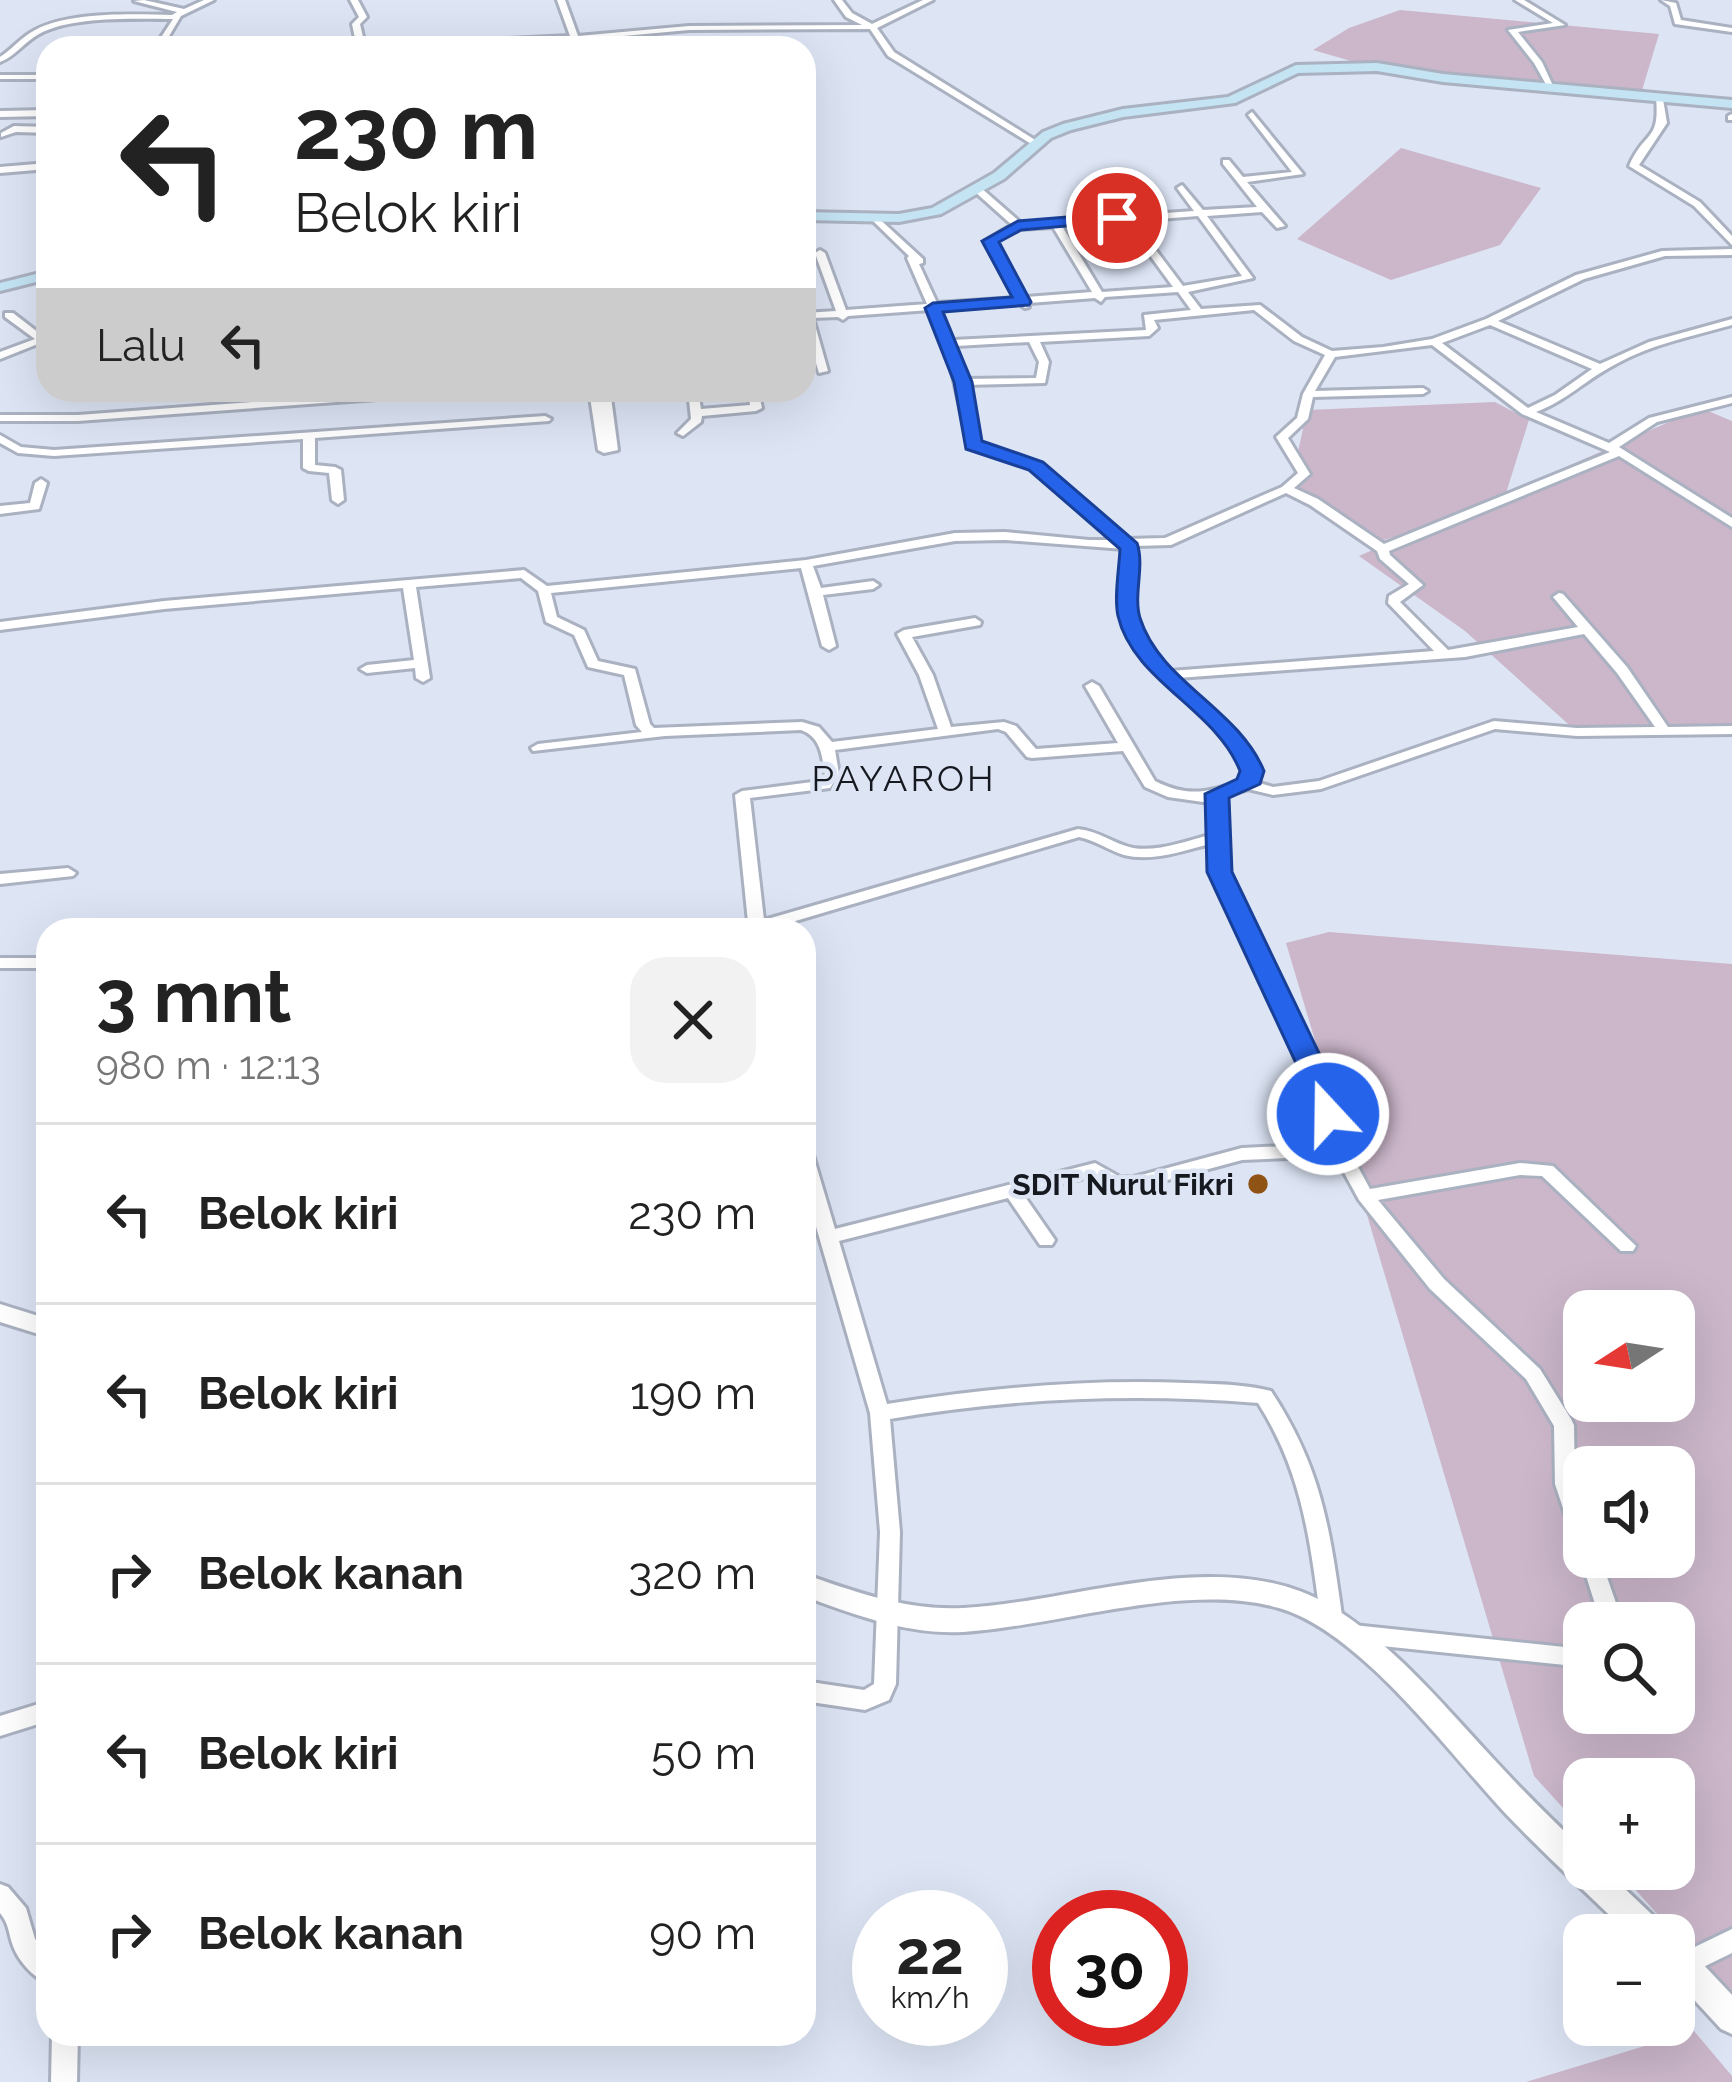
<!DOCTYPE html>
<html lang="id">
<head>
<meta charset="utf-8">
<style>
  :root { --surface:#fff; --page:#f2f2f2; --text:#222; --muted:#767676; --line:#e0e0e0 }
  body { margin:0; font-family:Raleway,sans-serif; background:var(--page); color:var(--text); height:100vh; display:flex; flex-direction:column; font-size:45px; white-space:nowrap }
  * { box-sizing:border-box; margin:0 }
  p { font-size:39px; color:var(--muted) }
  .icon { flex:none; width:66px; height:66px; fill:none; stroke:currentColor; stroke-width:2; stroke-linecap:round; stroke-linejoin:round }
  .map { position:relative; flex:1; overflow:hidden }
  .side { position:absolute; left:36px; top:918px; width:780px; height:1128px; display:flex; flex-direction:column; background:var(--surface); border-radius:36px; box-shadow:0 12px 48px #0002 }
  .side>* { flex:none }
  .banner { position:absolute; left:36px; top:36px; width:780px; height:366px; border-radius:36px; box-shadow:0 12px 48px #0002; background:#fff; color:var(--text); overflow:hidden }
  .needle { width:78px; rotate:258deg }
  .fabs { position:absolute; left:1563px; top:1290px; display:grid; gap:24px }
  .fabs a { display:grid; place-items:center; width:132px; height:132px; border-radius:24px; background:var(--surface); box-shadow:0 12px 48px #0002; font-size:60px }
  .speed { position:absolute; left:852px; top:1890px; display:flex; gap:24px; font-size:60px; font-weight:700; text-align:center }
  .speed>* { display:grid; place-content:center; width:156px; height:156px; border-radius:50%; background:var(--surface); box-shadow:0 12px 48px #0002; line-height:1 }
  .speed small { font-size:30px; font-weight:400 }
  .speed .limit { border:18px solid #d22; background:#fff; color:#111 }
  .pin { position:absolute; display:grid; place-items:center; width:102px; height:102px; color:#fff; margin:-51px; border:6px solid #fff; border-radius:50%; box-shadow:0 3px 12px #0007 }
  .me { position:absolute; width:132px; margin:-66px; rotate:339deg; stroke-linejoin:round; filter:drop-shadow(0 0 9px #0008) }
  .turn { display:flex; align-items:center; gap:42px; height:252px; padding:0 60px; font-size:54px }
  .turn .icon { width:156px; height:156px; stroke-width:2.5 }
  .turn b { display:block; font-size:84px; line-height:102px }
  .then { display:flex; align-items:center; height:114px; padding:0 60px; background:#0003; gap:24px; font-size:45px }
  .round { display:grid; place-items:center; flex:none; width:126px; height:126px; border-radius:36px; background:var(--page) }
  .overview { display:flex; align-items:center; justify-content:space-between; height:204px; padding:0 60px }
  h1 { font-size:72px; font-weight:700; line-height:90px }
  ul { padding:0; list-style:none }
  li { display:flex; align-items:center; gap:36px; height:180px; padding:0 60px; border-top:3px solid var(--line) }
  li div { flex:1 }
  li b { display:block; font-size:45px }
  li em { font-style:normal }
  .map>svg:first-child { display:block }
  .green { fill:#cbb6ca; fill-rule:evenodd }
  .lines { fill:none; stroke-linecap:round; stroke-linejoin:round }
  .minor-casing { stroke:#aab1c0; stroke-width:6 }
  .tertiary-casing { stroke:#aab1c0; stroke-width:6 }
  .secondary-casing { stroke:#aab1c0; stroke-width:6 }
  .minor { fill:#fff; fill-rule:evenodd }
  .tertiary { fill:#fff; fill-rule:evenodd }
  .secondary { fill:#c4e4f4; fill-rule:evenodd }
  .route { fill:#2563eb; stroke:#184099; stroke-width:3 }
  .poi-dot { fill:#905316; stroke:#dde5f5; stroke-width:4.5 }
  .labels { text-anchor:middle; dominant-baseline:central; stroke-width:9; stroke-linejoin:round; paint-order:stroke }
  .poi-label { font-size:30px; font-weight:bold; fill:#16191f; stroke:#dde5f5; text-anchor:end }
  .quarter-label { font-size:36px; letter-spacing:3px; fill:#16191f; stroke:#dde5f5 }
</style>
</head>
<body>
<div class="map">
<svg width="1732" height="2082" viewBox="0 0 1732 2082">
  <rect width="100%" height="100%" fill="#dde5f5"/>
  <path class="green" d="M1400,10L1659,34L1640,97L1389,72L1313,50L1349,28Z
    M1401,148L1541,188L1500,245L1391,280L1297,239Z
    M1495,402L1529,420L1506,493L1701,408L1732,421V729L1577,732L1465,631L1359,556L1415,531L1380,541L1290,489L1307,410Z
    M1329,932L1732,964V1998L1617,1869H1674V1779H1584V1831L1534,1776L1286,943ZM1584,1311H1674V1401H1584ZM1584,1467H1674V1557H1584ZM1584,1623H1674V1713H1584Z
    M1694,2031L1732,2076V2082H1526Z"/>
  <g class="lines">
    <defs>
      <path id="minor" d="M144,0L184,9L204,0H214L181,16L162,48H154L173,19C135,19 72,16 39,34C24,42 16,56 0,62V57C11,50 19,40 30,33C64,11 133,14 172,15L177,12L134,1Z
        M350,0H358L367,17L360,24L364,41L381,45L570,36L557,0H565L578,36L689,26L862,25L846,17L834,0H842L852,13L872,24L923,0H933L877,28L894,52L1040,143L1033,145L888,56L870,29L689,30L546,43L373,48L356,43L352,24L359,17Z
        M1515,0H1524L1565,25L1518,32L1542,62L1554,88H1548L1534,63L1508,30L1553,23Z
        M1661,0L1676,3L1681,20L1732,28V32L1675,24L1670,6Z
        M0,75H48V79H0Z
        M1656,97L1663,99L1667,123L1639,165L1700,202L1732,236V245L1694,206L1629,166C1645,129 1660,143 1656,97Z
        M48,110V116L0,117V111Z
        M1252,112L1303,174L1247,182L1285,226L1277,228L1262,212L1207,216L1253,278L1188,292L1201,309L1260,305L1302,337L1332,351L1383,347L1432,339L1486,319L1576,275L1662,251L1732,249V255L1665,256L1584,279L1498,321L1600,364L1649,342L1732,319V325C1693,336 1652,344 1616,364C1588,378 1566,401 1536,412L1609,443L1649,418L1732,397V403L1657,422L1619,447L1732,518V527L1619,456L1389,551L1390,555L1423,585L1400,602L1448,650L1578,627L1553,597L1559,593L1563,594L1627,667L1668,727L1732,726V734L1577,736L1495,729L1321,789L1273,795L1248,789L1224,796L1225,858L1232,888L1324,1077L1349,1150L1370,1189L1520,1163L1553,1166L1636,1246L1633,1251H1621L1542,1176L1520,1175L1378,1200L1444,1279L1540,1369L1571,1419L1574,1425L1575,1484L1584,1510V1550L1577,1547L1574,1541L1555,1484L1554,1426L1526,1379L1430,1289L1359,1200L1335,1156L1242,1160L1134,1189L1110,1187L1092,1176L1023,1194L1055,1240L1052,1245H1040L1008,1198L839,1241L887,1404C986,1388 1086,1379 1187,1383C1214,1384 1244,1384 1271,1391C1323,1470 1330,1531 1343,1622L1340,1628L1332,1631L1324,1628L1321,1622C1310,1542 1303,1473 1258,1403C1135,1393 1013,1398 890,1419L900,1532L896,1684L889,1700L865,1710L804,1701V1681L864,1690L874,1684L880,1532L870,1413L804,1185V1149L810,1151L813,1155L835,1229L1095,1163L1120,1177H1134L1242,1148L1329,1144L1308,1077L1216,888L1210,844C1183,851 1152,862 1124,855C1108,850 1095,840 1079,837L765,930H663L671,925L748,922L735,795L742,791L820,781L825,774C822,756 821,737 801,730L665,736L533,751L531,748L538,744L642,732L636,725L624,675L588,667L574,635L546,622L538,591L521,578L416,587L430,678L423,682L416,678L415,668L367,673L360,669L367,665L414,660L403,588L164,609L0,630V622L164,601L524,570L547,586L806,560L955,533L1005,532L1089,540H1113L1032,468L969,447L947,349L930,310L848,316L843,320L838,317L813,318L828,371L819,373L804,323V313L836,311L815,253L820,250L825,253L846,310L927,304L907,258L909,256L871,219L869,217L874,214L923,259V263L919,264L937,303L1016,298L985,241L1012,225L974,191V187H980L1021,223L1194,211L1177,188L1182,185L1203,210L1257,207L1223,164V160H1229L1243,177L1292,172L1248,115ZM1198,216L1242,276L1183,286L1134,221ZM1125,221L1173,287L1102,292L1062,226ZM1053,227L1092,292L1026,297L995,242L1020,229ZM1178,292L1191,310L1144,315L1146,330L953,340L940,309L1019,304L1025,308L1029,307V303L1095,298L1101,302L1105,297ZM1254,310L1294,341L1325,355L1303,394L1297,418L1276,437L1298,473L1282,487L1165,538L1127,539L1040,464L978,443L965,385L1045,383L1049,362L1040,342L1149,336L1158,328L1154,320ZM1490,325L1592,369L1555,395L1528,408L1442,343ZM1029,342L1039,362L1036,378L964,379L956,346ZM1432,345L1522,414L1610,452L1384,544L1318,499L1294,488L1310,474L1288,438L1308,419L1313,397L1423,394L1428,391L1423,388L1315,391L1335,357ZM1286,493L1310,505L1377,551L1380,559L1409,584L1389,596L1388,603L1434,651L1170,671C1150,649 1132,625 1133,595C1133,578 1137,562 1135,546L1171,545ZM1005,540L1124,549C1123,570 1116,595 1122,616C1136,667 1185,694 1219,731C1230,743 1238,756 1245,771L1242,781C1208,792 1189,798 1155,781L1099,686L1092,682L1085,686L1118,743L1036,749L1016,726L1004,722L951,727L933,675L912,637L980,625L981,622L975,618L904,630L897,634L919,675L938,729L832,742L819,727L802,722L654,728L650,724L635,669L598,661L584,630L557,617L551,593L801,568L822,646L829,650L836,646L823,595L873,589L879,585L873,581L821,588L813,566L955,541ZM1584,634L1617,673L1655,727L1577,728L1494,721L1319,781L1273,787L1256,782L1259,771C1239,732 1210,707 1178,678L1465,657ZM998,729L1006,732L1027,757L1032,758L1123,751L1145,787L1168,797L1210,803V835C1186,841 1158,852 1133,848C1114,844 1099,831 1078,829L764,920L750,798L830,788L839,774L835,750Z
        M1732,114V120H1728V116Z
        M14,126L48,127V133L16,132L1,137V133Z
        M48,163V169L0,173V167Z
        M5,313H13L48,340L0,359V352L35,339L5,317Z
        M415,390H465L460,393L78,421H0V415H78Z
        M589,390H599L600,394V390H610L618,450L604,453L598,450Z
        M688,390H698L701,409L750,405L748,390H758L762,408L756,411L702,416L701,422L683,436L677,433L691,419Z
        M545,416L551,419L549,421L315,438V465L335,467L341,470L344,500L338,504L332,500L329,473L309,471L303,468V439L54,456L18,453L0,443V435L21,447L54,450Z
        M41,479L47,483L39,509L0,514V506L30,503L35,483Z
        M68,868L76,873L73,876L0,884V874Z
        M0,958H48V968H0Z
        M1584,1550V1557H1600L1623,1623H1601L1580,1557Z
        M1353,1625L1584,1649V1667L1353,1643L1345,1641L1342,1634L1345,1627Z
        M48,1701V1721L0,1736V1716Z
        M0,1884L8,1887L26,1908L35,1939L48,1954V1984C33,1977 17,1960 12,1943C8,1931 9,1924 0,1913Z
        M1732,1929V1953L1683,1977L1674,1973V1957Z
        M52,2034H78L77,2082H51Z"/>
      <path id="tertiary" d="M0,1304L48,1319V1337L0,1322Z
        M804,1574C855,1592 908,1611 963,1608C1077,1602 1224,1543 1329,1605C1391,1642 1440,1701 1488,1753C1519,1787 1551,1819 1584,1850V1869H1604L1663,1925L1667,1935H1630C1589,1895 1546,1856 1506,1814C1449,1753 1360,1631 1279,1608C1186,1581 1060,1626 963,1632C908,1635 855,1615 804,1596Z
        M1674,1941L1685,1945L1732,1995V2034L1721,2029L1674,1978Z"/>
      <path id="secondary" d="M1377,63L1443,74L1732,100V108L1443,82L1377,71L1298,73L1235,103L1123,117L1071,130L1051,138L1004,179L941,214L899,222L804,220V212L899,214L932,208L994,173L1043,132L1063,124L1123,109L1228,97L1296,65Z
        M48,271V279L0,291V283Z"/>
    </defs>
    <use href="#minor" class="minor-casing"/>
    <use href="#tertiary" class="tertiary-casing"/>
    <use href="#secondary" class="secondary-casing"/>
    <use href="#minor" class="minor"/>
    <use href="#tertiary" class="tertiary"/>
    <use href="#secondary" class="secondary"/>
  </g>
  <path class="route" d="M1117,213L1123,214V221L1021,230L999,242L1031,302L1029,305L943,312L972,382L982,441L1043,462L1137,543C1145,566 1133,595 1140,618C1160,682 1238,708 1264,771L1260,784L1229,798L1232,872L1330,1076L1342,1114L1328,1123L1314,1114L1302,1076L1207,872L1205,794L1237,779L1240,771C1216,709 1133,681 1118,616C1114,597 1119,570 1120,549L1029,470L966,449L954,382L925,308L933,303L1012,297L982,241L1018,221Z"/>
  <circle class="poi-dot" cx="1258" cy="1184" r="12"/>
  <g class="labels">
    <g class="poi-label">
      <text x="1234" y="1184">SDIT Nurul Fikri</text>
    </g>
    <g class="quarter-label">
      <text x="904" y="778">PAYAROH</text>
    </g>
  </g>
</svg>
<div class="fabs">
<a><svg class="needle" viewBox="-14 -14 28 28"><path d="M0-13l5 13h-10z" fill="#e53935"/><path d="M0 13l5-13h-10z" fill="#767676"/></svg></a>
<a><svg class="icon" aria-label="sound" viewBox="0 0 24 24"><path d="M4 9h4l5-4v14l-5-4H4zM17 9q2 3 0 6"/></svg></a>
<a><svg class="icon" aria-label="search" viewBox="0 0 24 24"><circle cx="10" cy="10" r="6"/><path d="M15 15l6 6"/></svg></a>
<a>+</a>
<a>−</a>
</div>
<div class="speed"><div>22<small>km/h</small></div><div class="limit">30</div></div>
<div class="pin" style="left:1117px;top:218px;background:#d93025"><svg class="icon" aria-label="arrive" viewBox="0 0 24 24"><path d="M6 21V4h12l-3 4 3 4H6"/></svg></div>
<svg class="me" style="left:1328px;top:1114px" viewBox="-20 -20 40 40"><circle r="17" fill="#2563eb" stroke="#fff" stroke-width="3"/><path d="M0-11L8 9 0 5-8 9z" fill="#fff"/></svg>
<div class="banner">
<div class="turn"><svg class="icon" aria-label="left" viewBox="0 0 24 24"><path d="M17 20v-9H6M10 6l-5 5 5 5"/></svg><div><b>230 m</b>Belok kiri</div></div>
<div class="then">Lalu<svg class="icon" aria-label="left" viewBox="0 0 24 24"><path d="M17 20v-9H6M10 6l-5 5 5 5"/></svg></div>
</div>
<section class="side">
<div class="overview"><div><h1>3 mnt</h1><p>980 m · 12:13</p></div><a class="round"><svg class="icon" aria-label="close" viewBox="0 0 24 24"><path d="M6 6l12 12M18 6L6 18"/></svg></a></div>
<ul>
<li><svg class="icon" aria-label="left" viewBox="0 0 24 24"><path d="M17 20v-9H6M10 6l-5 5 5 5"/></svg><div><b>Belok kiri</b></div><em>230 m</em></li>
<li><svg class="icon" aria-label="left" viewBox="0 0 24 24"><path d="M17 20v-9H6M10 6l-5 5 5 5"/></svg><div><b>Belok kiri</b></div><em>190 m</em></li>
<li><svg class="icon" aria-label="right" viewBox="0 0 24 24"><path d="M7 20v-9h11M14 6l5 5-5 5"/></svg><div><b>Belok kanan</b></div><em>320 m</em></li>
<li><svg class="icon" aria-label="left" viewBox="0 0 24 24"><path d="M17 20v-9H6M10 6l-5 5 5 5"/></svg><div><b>Belok kiri</b></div><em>50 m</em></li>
<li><svg class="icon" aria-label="right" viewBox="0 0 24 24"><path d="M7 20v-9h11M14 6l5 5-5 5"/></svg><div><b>Belok kanan</b></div><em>90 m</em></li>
</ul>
</section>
</div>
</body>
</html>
